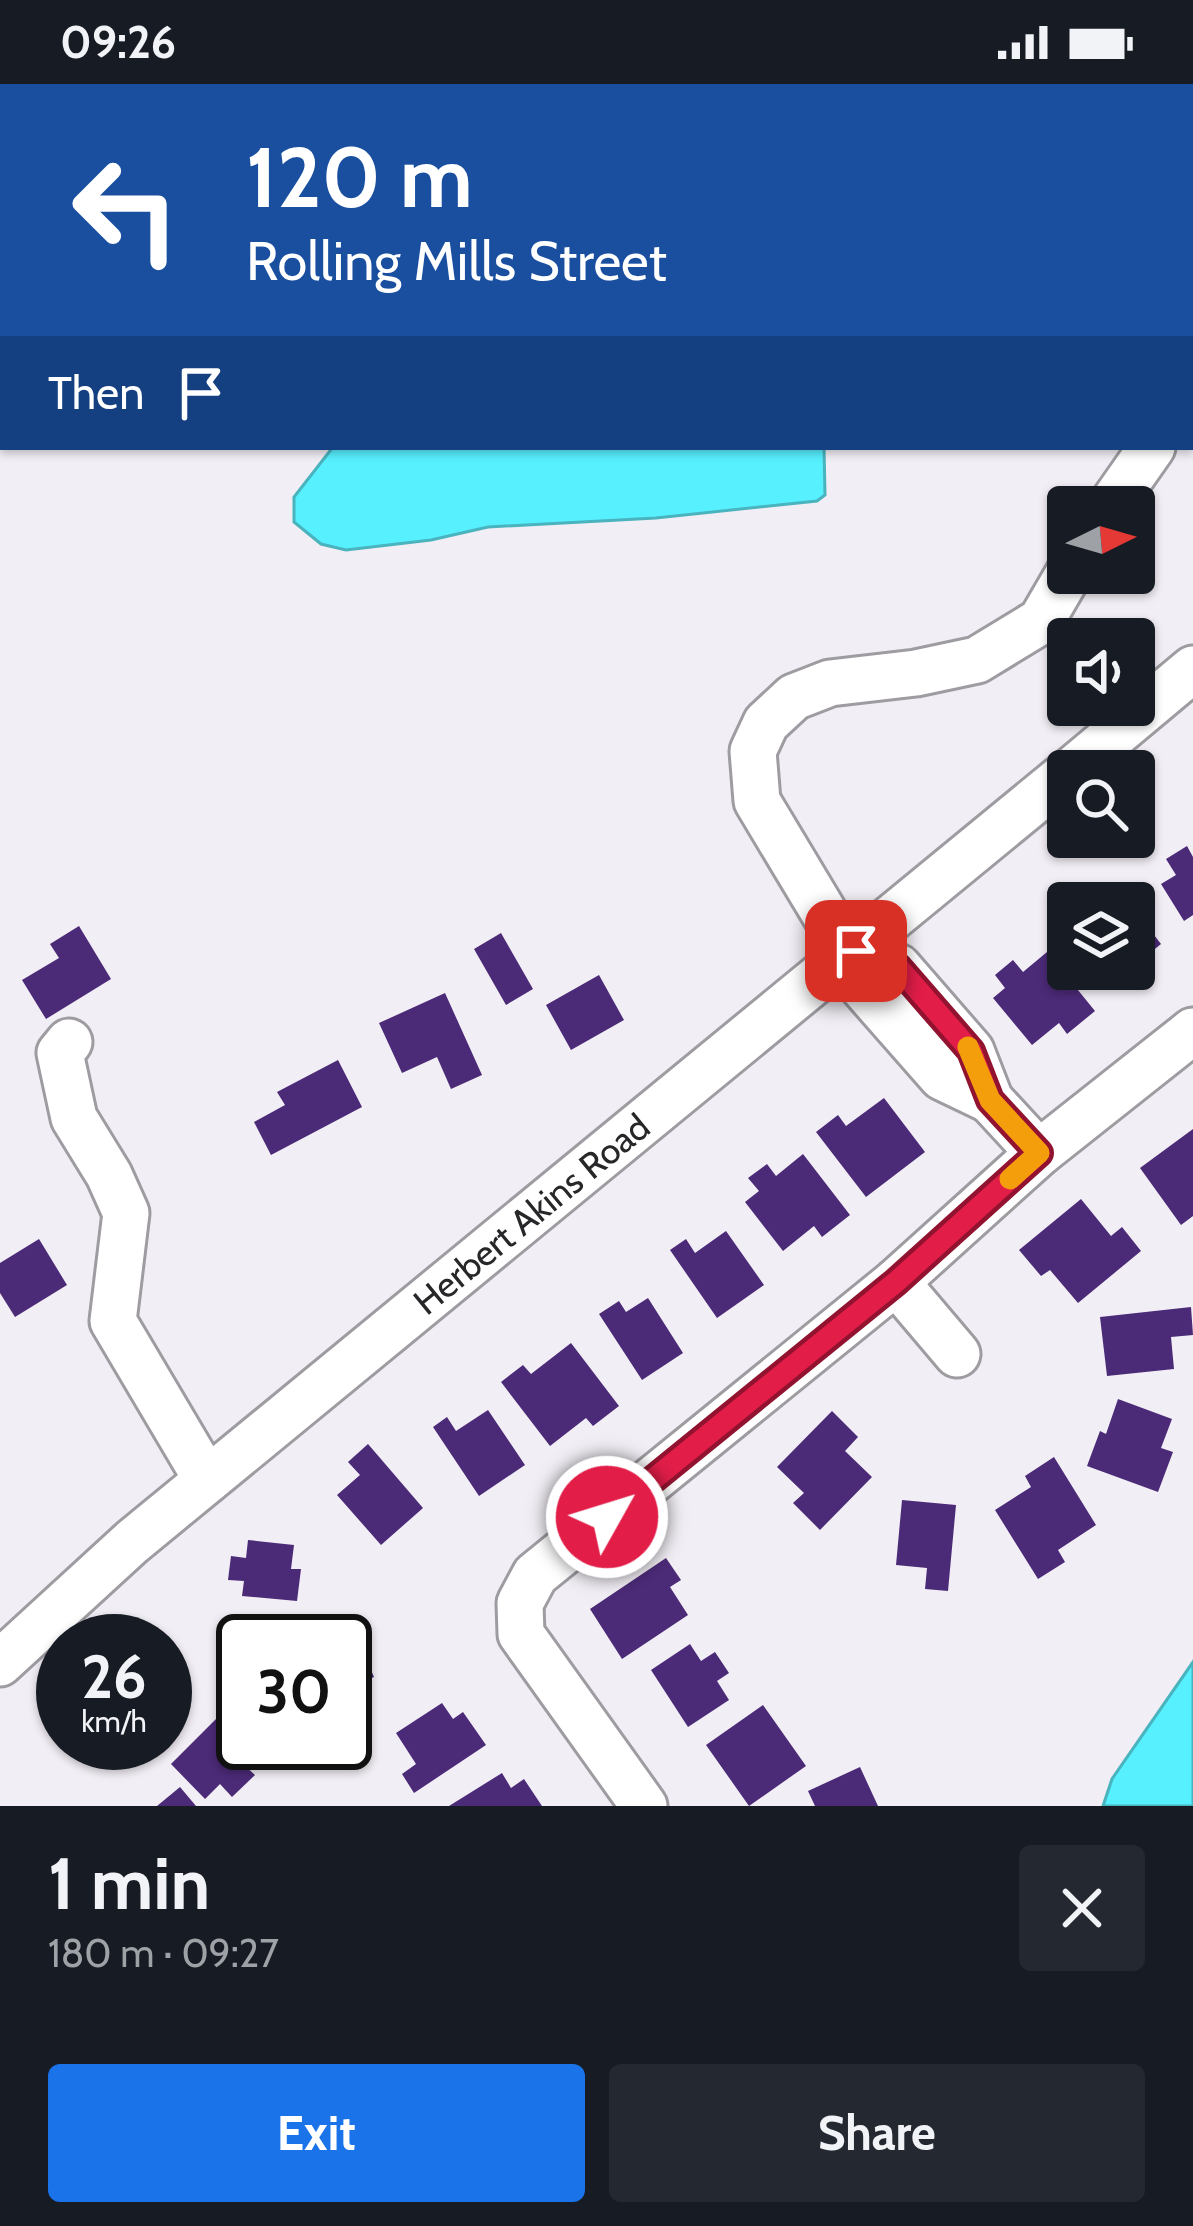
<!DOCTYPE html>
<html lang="en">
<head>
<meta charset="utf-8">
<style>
  :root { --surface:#171b24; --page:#242831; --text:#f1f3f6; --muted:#9ea1a6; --accent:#1a73e8 }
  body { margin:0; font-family:Cabin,sans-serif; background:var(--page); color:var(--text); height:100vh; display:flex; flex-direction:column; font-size:45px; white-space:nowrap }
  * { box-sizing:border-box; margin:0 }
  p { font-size:39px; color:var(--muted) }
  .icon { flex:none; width:66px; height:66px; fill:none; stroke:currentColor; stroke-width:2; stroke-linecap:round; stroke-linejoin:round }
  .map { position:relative; height:1722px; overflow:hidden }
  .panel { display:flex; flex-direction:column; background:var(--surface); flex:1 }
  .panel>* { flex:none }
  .hud { position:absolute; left:0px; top:0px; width:1194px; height:366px; box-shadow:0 3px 9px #0004; background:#1a4fa0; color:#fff; overflow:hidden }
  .needle { width:78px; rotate:85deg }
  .fabs { position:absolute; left:1047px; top:402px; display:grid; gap:24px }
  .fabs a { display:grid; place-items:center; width:108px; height:108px; border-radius:12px; background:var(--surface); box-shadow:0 3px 9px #0004; font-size:60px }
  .speed { position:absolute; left:36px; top:1530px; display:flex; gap:24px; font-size:60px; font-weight:700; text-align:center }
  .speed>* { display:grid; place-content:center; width:156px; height:156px; border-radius:50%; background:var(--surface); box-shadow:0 3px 9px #0004; line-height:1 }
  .speed small { font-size:30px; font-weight:400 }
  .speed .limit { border:6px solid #111; border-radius:18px; background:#fff; color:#111 }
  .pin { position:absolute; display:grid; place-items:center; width:102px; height:102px; color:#fff; margin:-51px; border-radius:24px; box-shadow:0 6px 18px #0006 }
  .me { position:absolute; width:132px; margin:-66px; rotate:51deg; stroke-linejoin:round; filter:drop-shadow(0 0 9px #0008) }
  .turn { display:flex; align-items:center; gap:42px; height:252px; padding:0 48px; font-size:54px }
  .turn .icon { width:156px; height:156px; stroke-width:2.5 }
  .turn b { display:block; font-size:84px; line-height:102px }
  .then { display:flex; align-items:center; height:114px; padding:0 48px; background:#0003; gap:24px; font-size:45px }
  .round { display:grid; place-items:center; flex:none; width:126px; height:126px; border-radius:12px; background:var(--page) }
  .overview { display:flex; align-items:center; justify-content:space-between; height:204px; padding:0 48px }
  h1 { font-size:72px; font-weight:800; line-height:90px }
  .button { display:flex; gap:24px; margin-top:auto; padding:24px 48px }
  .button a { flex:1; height:138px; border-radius:12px; background:var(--accent); color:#fff; font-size:48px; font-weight:800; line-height:138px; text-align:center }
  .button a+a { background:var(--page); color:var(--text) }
  .status { display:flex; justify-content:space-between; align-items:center; height:84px; padding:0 60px; background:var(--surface); direction:ltr }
  .status svg { height:33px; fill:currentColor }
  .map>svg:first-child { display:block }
  .education { fill:#f2e0f0 }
  .water { fill:#57f0ff; stroke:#49b3be; stroke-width:3 }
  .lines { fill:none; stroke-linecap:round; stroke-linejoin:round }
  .stream { stroke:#49b3be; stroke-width:9 }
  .building { fill:#4b2a77 }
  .minor-casing { stroke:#9e9ba1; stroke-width:51 }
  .minor { stroke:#fff; stroke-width:45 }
  .route-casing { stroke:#92132f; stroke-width:30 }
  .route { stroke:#e11d48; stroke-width:21 }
  .slow { stroke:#f59e0b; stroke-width:21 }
  .labels { text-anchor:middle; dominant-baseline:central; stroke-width:12; stroke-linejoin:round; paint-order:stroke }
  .street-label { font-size:36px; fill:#272628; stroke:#fefdfe }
</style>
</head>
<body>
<div class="status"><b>09:26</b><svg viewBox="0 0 49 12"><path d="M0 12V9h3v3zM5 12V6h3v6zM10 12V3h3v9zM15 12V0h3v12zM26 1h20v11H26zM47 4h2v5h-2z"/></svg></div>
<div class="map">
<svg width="1193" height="1722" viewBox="0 0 1193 1722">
  <rect width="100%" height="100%" fill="#f2eef5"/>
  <path class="education" d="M10,0H1193V40L1191,3Z"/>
  <path class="water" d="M333,363H824L825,411L817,417L656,434L488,443L431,456L346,466L321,460L294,438V413Z
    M1193,1578V1722H1103L1112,1695Z"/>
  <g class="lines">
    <path class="stream" d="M1191,172H1193"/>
  </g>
  <path class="building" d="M1187,762L1193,773V831L1184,837L1161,800L1176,791L1166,775Z
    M1134,825L1161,860L1145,873L1152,881L1121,906L1104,885H1134Z
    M79,842L111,895L46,935L22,896L59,874L50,860Z
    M501,849L533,905L506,921L474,865Z
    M1047,868L1095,927L1067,950L1059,939L1032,961L993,914L1005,904L995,891L1013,876L1023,888Z
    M599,891L624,936L571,966L546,921Z
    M445,909L482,991L451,1005L437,973L402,989L379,939Z
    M338,976L362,1023L271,1071L254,1038L285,1021L277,1008Z
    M884,1014L925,1068L866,1113L816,1048L838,1031L846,1042Z
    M1193,1045V1132L1181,1141L1140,1084Z
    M803,1070L850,1131L822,1153L814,1142L783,1167L745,1118L759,1107L748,1094L767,1080L776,1092Z
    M1081,1115L1111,1152L1122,1143L1141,1167L1078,1219L1050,1186L1041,1192L1019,1166Z
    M726,1147L764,1201L717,1234L670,1166L686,1155L695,1169Z
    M39,1155L67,1201L15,1233L0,1209V1179Z
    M648,1214L683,1269L642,1296L599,1230L619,1217L626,1228Z
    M1191,1223L1193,1251L1171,1253L1174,1285L1107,1292L1100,1233Z
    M571,1259L619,1322L593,1342L586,1334L550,1362L501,1298L523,1281L531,1290Z
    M1118,1315L1172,1335L1161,1364L1173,1368L1158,1408L1087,1382L1100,1347L1106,1350Z
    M488,1326L525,1381L479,1412L433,1343L447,1333L456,1347Z
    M832,1327L858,1353L845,1367L872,1393L820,1446L793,1419L804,1409L777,1383Z
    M368,1360L423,1424L381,1461L337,1411L360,1391L348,1378Z
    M1054,1373L1096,1441L1058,1466L1065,1478L1038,1495L995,1426L1031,1403L1025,1392Z
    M902,1416L956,1421L948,1507L925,1505L927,1484L896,1481Z
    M248,1456L294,1461L291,1485H301L297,1517L242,1512L244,1497L228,1496L231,1472L246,1474Z
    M666,1474L681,1496L670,1503L688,1531L622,1575L590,1525Z
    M355,1549L374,1593L345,1606V1554Z
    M690,1560L701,1577L715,1568L729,1589L717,1597L729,1616L688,1643L651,1586Z
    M442,1619L453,1635L463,1628L486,1661L414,1709L402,1690L416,1680L396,1649Z
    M763,1621L806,1682L749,1722L706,1661Z
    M223,1628L243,1648V1659H254L258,1664L242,1679L255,1691L232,1713L220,1700L205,1715L171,1680Z
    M860,1683L878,1722H815L808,1707Z
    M502,1689L511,1704L524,1695L542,1722H449Z
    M180,1703L196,1722H157Z"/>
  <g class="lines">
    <defs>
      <g id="minor">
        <path d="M85,0V3"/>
        <path d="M937,0L963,3"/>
        <path d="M1137,0L1142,3"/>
        <path d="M636,3L641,0"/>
        <path d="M1191,82L1193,86"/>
        <path d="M1191,308L1193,305"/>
        <path d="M1110,423L1152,363"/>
        <path d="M1071,687L1193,585"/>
        <path d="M856,867L863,903L942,993L990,1016"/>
        <path d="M69,958L60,969L74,1034L109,1091L126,1129L113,1237L207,1396"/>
        <path d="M1039,1069L990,1016L971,967L898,883L856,867L829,837L757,717L753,667L766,639L794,613L830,599L916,589L977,576L1041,537L1069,489"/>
        <path d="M896,1198L957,1270"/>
        <path id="s1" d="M0,1579L132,1458L1068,689"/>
        <path d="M644,1722L521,1550L520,1519L535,1491L896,1198L1039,1069L1193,947"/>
      </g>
    </defs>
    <use href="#minor" class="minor-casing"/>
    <use href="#minor" class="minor"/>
  </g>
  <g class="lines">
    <defs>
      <path id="route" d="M607,1433L896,1198L1039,1069L990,1016L971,967L898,883L856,867"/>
    </defs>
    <use href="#route" class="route-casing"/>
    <use href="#route" class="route"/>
    <path class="slow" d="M968,963L990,1016L1039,1069L1010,1095"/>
  </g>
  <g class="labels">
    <g class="street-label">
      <text stroke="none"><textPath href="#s1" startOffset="696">Herbert Akins Road</textPath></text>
    </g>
  </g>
</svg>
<div class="fabs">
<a><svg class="needle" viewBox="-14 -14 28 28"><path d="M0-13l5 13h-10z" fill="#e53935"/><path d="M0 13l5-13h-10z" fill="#9ea1a6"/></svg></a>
<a><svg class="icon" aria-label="sound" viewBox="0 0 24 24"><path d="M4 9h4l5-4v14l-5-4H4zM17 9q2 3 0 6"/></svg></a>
<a><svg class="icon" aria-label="search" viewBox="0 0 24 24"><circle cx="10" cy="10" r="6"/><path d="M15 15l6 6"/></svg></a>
<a><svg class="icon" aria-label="layers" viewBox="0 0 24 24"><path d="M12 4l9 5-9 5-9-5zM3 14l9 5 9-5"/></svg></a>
</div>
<div class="speed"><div>26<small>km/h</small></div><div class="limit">30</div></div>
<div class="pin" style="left:856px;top:867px;background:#d93025"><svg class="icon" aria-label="arrive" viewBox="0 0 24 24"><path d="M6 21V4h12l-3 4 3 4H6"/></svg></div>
<svg class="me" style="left:607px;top:1433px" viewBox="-20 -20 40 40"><circle r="17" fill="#e11d48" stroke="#fff" stroke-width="3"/><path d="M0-11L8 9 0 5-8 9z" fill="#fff"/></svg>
<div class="hud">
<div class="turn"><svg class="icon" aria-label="left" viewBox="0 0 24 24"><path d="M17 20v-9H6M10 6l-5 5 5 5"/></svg><div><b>120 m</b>Rolling Mills Street</div></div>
<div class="then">Then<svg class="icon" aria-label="arrive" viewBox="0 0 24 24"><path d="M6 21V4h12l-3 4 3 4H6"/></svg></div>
</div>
</div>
<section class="panel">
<div class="overview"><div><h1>1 min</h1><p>180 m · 09:27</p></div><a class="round"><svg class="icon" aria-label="close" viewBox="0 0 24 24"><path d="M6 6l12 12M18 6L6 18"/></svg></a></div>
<div class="button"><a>Exit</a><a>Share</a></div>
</section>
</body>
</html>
